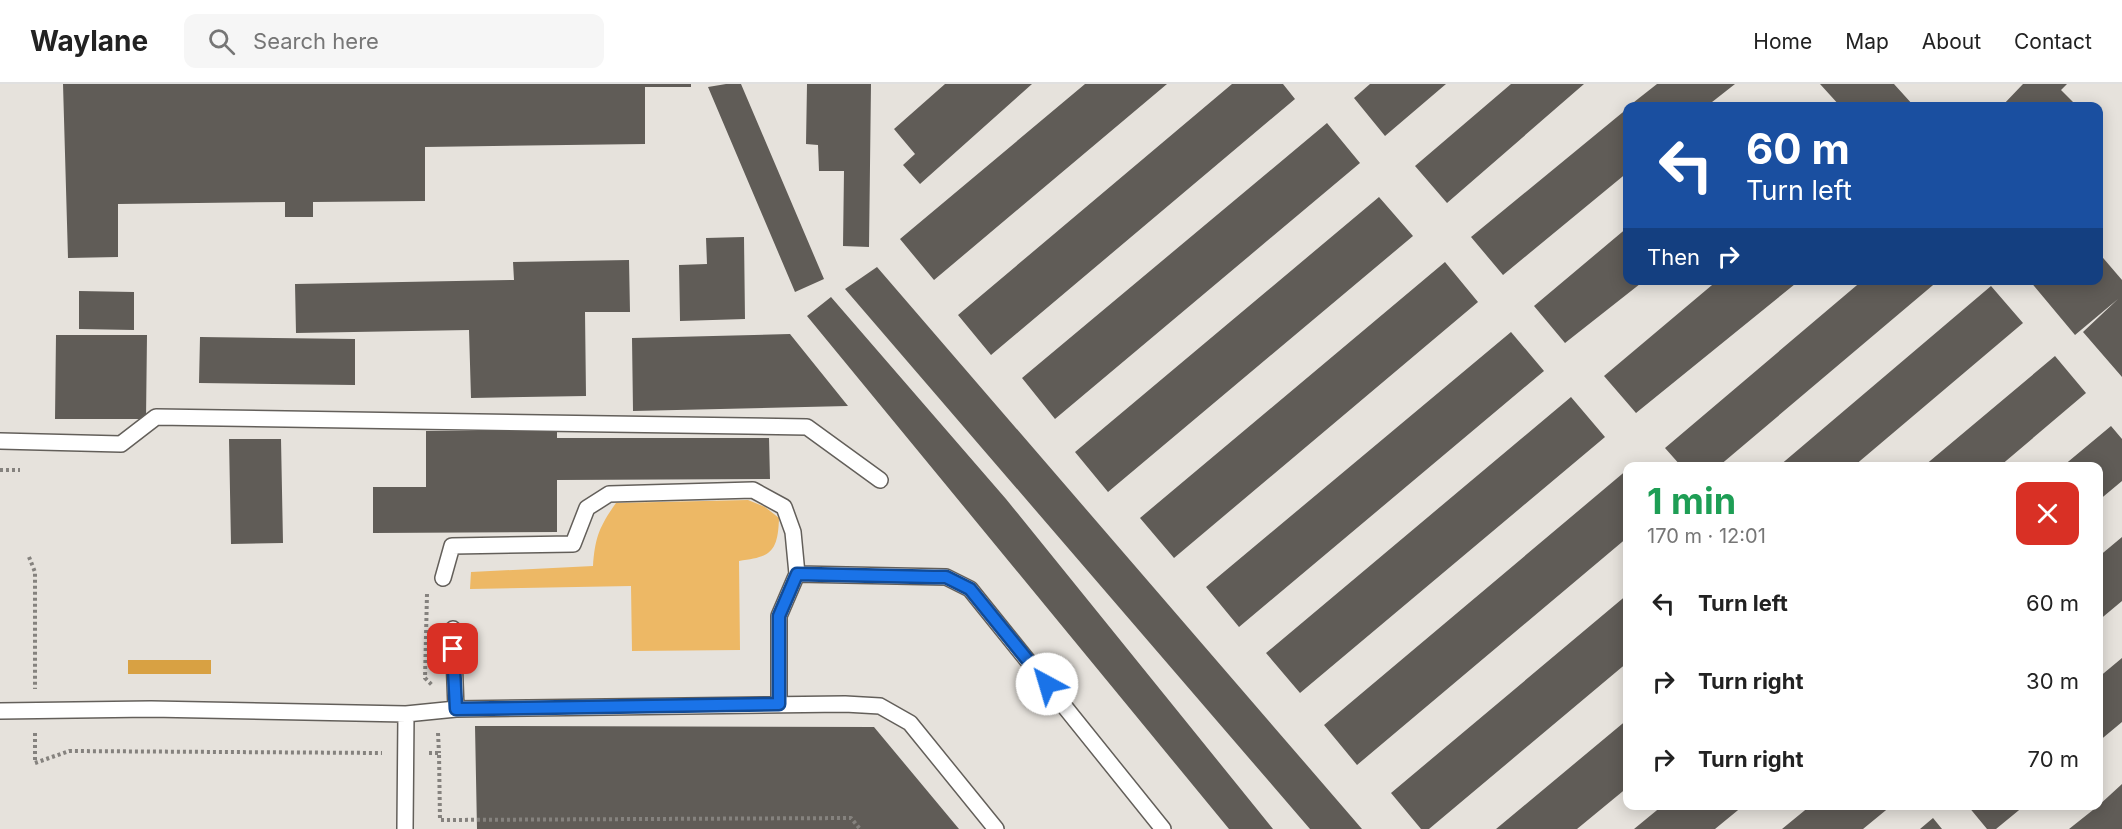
<!DOCTYPE html>
<html lang="en">
<head>
<meta charset="utf-8">
<style>
  :root { --surface:#fff; --page:#f6f6f6; --text:#222; --muted:#767676; --line:#e0e0e0 }
  body { margin:0; font-family:Inter,sans-serif; background:var(--page); color:var(--text); height:100vh; display:flex; flex-direction:column; font-size:22px; white-space:nowrap }
  * { box-sizing:border-box; margin:0 }
  p { font-size:20px; color:var(--muted) }
  .icon { flex:none; width:33px; height:33px; fill:none; stroke:currentColor; stroke-width:2; stroke-linecap:round; stroke-linejoin:round }
  .map { position:relative; flex:1; overflow:hidden }
  .panel { position:absolute; left:1623px; top:378px; width:480px; height:348px; display:flex; flex-direction:column; background:var(--surface); border-radius:12px; box-shadow:0 3px 15px #0003 }
  .panel>* { flex:none }
  .hud { position:absolute; left:1623px; top:18px; width:480px; height:183px; border-radius:12px; box-shadow:0 3px 15px #0003; background:#1a4fa0; color:#fff; overflow:hidden }
  .pin { position:absolute; display:grid; place-items:center; width:51px; height:51px; color:#fff; margin:-26px; border-radius:12px; box-shadow:0 3px 9px #0006 }
  .me { position:absolute; width:66px; margin:-33px; rotate:321deg; stroke-linejoin:round; filter:drop-shadow(0 0 4px #0008) }
  .turn { display:flex; align-items:center; gap:21px; height:126px; padding:0 24px; font-size:27px }
  .turn .icon { width:78px; height:78px; stroke-width:2.5 }
  .turn b { display:block; font-size:42px; line-height:51px }
  .then { display:flex; align-items:center; height:57px; padding:0 24px; background:#0003; gap:12px; font-size:22px }
  .round { display:grid; place-items:center; flex:none; width:63px; height:63px; border-radius:12px; background:var(--page) }
  .summary { display:flex; align-items:center; justify-content:space-between; height:102px; padding:0 24px }
  h1 { font-size:36px; font-weight:700; line-height:45px; color:#1e9e55 }
  ul { padding:0; list-style:none }
  li { display:flex; align-items:center; gap:18px; height:78px; padding:0 24px }
  li div { flex:1 }
  li b { display:block; font-size:22px }
  li em { font-style:normal }
  header { display:flex; align-items:center; gap:36px; box-sizing:border-box; height:84px; padding:0 30px; background:var(--surface); border-bottom:2px solid var(--line) }
  header strong { font-size:28px }
  nav { display:flex; gap:33px; margin-inline-start:auto; font-size:21px }
  .search { width:420px; height:54px; background:var(--page); display:flex; align-items:center; gap:15px; box-sizing:border-box; padding:0 21px; border-radius:12px; color:var(--muted); font-size:22px }
  .map>svg:first-child { display:block }
  .green { fill:#edb865 }
  .forest { fill:#d8a143 }
  .building { fill:#605c57 }
  .lines { fill:none; stroke-linecap:round; stroke-linejoin:round }
  .lane-casing { stroke:#635f5a; stroke-width:18 }
  .path { stroke:#85827e; stroke-width:4; stroke-dasharray:3 3; stroke-linecap:butt }
  .lane { stroke:#fff; stroke-width:15 }
  .route-casing { stroke:#114b97; stroke-width:15 }
  .route { stroke:#1a73e8; stroke-width:10 }
</style>
</head>
<body>
<header>
<strong>Waylane</strong>
<div class="search"><svg class="icon" aria-label="search" viewBox="0 0 24 24"><circle cx="10" cy="10" r="6"/><path d="M15 15l6 6"/></svg>Search here</div>
<nav><a>Home</a><a>Map</a><a>About</a><a>Contact</a></nav>
</header>
<div class="map">
<svg width="2122" height="745" viewBox="0 0 2122 745">
  <rect width="100%" height="100%" fill="#e6e2dc"/>
  <path class="green" d="M748,416L765,423L779,434C778,469 770,473 739,477L740,566L632,567L631,502L470,505L471,488L593,482C595,454 599,443 616,419Z"/>
  <path class="forest" d="M128,576H211V590H128Z"/>
  <path class="building" d="M63,0H691V3H645V60L425,63V117L313,118V133H285V118L118,120V173L68,174Z
    M726,0H741L824,195L795,208L708,3Z
    M807,0H871L869,163L843,162L844,87H819L818,61L806,60Z
    M945,0H1032L920,100L903,81L915,70L894,45Z
    M1085,0H1167L934,196L900,155Z
    M1232,0H1283L1295,15L991,271L958,231Z
    M1370,0H1446L1385,52L1354,14Z
    M1511,0H1584L1447,119L1415,82Z
    M1657,0H1735L1707,22H1629Z
    M1820,0H1894L1913,21L1840,22Z
    M2023,0H2067L2061,6L2077,22H2002Z
    M1628,24V88L1503,191L1471,153Z
    M1327,39L1360,79L1055,335L1022,294Z
    M1379,113L1413,152L1108,408L1075,368Z
    M1628,143V196H1645L1565,259L1534,222Z
    M744,153L745,235L680,237L679,181L707,180L706,154Z
    M2098,168L2122,196V293L2083,248L2118,215L2075,251L2029,196H2098Z
    M629,176L630,228H585L586,312L471,314L469,246L296,249L295,200L514,196L513,178Z
    M1445,178L1478,218L1174,474L1140,434Z
    M877,183L1362,745H1310L845,205Z
    M1718,196H1800L1636,329L1604,292Z
    M1863,196H1939L1719,382H1681L1665,364Z
    M1991,202L2023,239L1854,382H1779Z
    M79,207L134,208V246L79,245Z
    M831,213L1006,415L1273,745H1229L807,232Z
    M1511,248L1544,287L1239,543L1206,503Z
    M790,250L848,322L633,327L632,254Z
    M56,251H147L146,335H55Z
    M200,253L355,255V301L199,299Z
    M2055,272L2086,309L2000,382H1924Z
    M1571,313L1605,353L1300,609L1266,569Z
    M2111,342L2122,355V397L2098,417V382H2063Z
    M426,347H557V354H769L770,395L557,396V448L373,449V403H426Z
    M229,355H281L283,459L231,460Z
    M1628,385V453L1357,681L1324,641Z
    M2122,453V517L2098,537V473Z
    M1628,510V578L1429,745H1421L1391,709Z
    M2122,574V638L2098,658V594Z
    M1628,635V703L1577,745H1496Z
    M475,642L874,643L959,745H477Z
    M2122,700V745H2069L2098,722Z
    M1662,722H1743L1715,745H1634Z
    M1810,722H1891L1863,745H1782Z
    M1968,722H2024L1996,745H1987Z
    M1933,734L1942,745H1920Z"/>
  <g class="lines">
    <defs>
      <path id="lane" d="M0,357L121,360L156,333L807,343L880,396
        M443,494L452,462L573,460L587,424L609,410L753,406L784,423L793,448L797,490
        M453,545L456,625
        M779,620V532L797,490L946,493L970,505L1163,745
        M0,627L151,625L406,630L456,625L845,620L880,622L910,639L996,745
        M405,745L406,630"/>
    </defs>
    <use href="#lane" class="lane-casing"/>
    <path class="path" d="M0,386H20
      M29,473L35,488V605
      M427,510L425,594L432,601
      M35,649V679L69,667L382,669
      M438,649L439,669
      M429,669H439L440,736L851,734L860,745"/>
    <use href="#lane" class="lane"/>
  </g>
  <g class="lines">
    <defs>
      <path id="route" d="M453,565L456,625L779,620V532L797,490L934,493H946L970,505L1047,600"/>
    </defs>
    <use href="#route" class="route-casing"/>
    <use href="#route" class="route"/>
  </g>
</svg>
<div class="pin" style="left:453px;top:565px;background:#d93025"><svg class="icon" aria-label="arrive" viewBox="0 0 24 24"><path d="M6 21V4h12l-3 4 3 4H6"/></svg></div>
<svg class="me" style="left:1047px;top:600px" viewBox="-20 -20 40 40"><circle r="19" fill="#fff"/><path d="M0-13L10 11 0 6-10 11z" fill="#1a73e8"/></svg>
<div class="hud">
<div class="turn"><svg class="icon" aria-label="left" viewBox="0 0 24 24"><path d="M17 20v-9H6M10 6l-5 5 5 5"/></svg><div><b>60 m</b>Turn left</div></div>
<div class="then">Then<svg class="icon" aria-label="right" viewBox="0 0 24 24"><path d="M7 20v-9h11M14 6l5 5-5 5"/></svg></div>
</div>
<section class="panel">
<div class="summary"><div><h1>1 min</h1><p>170 m · 12:01</p></div><a class="round" style="background:#d93025;color:#fff"><svg class="icon" aria-label="close" viewBox="0 0 24 24"><path d="M6 6l12 12M18 6L6 18"/></svg></a></div>
<ul>
<li><svg class="icon" aria-label="left" viewBox="0 0 24 24"><path d="M17 20v-9H6M10 6l-5 5 5 5"/></svg><div><b>Turn left</b></div><em>60 m</em></li>
<li><svg class="icon" aria-label="right" viewBox="0 0 24 24"><path d="M7 20v-9h11M14 6l5 5-5 5"/></svg><div><b>Turn right</b></div><em>30 m</em></li>
<li><svg class="icon" aria-label="right" viewBox="0 0 24 24"><path d="M7 20v-9h11M14 6l5 5-5 5"/></svg><div><b>Turn right</b></div><em>70 m</em></li>
</ul>
</section>
</div>
</body>
</html>
